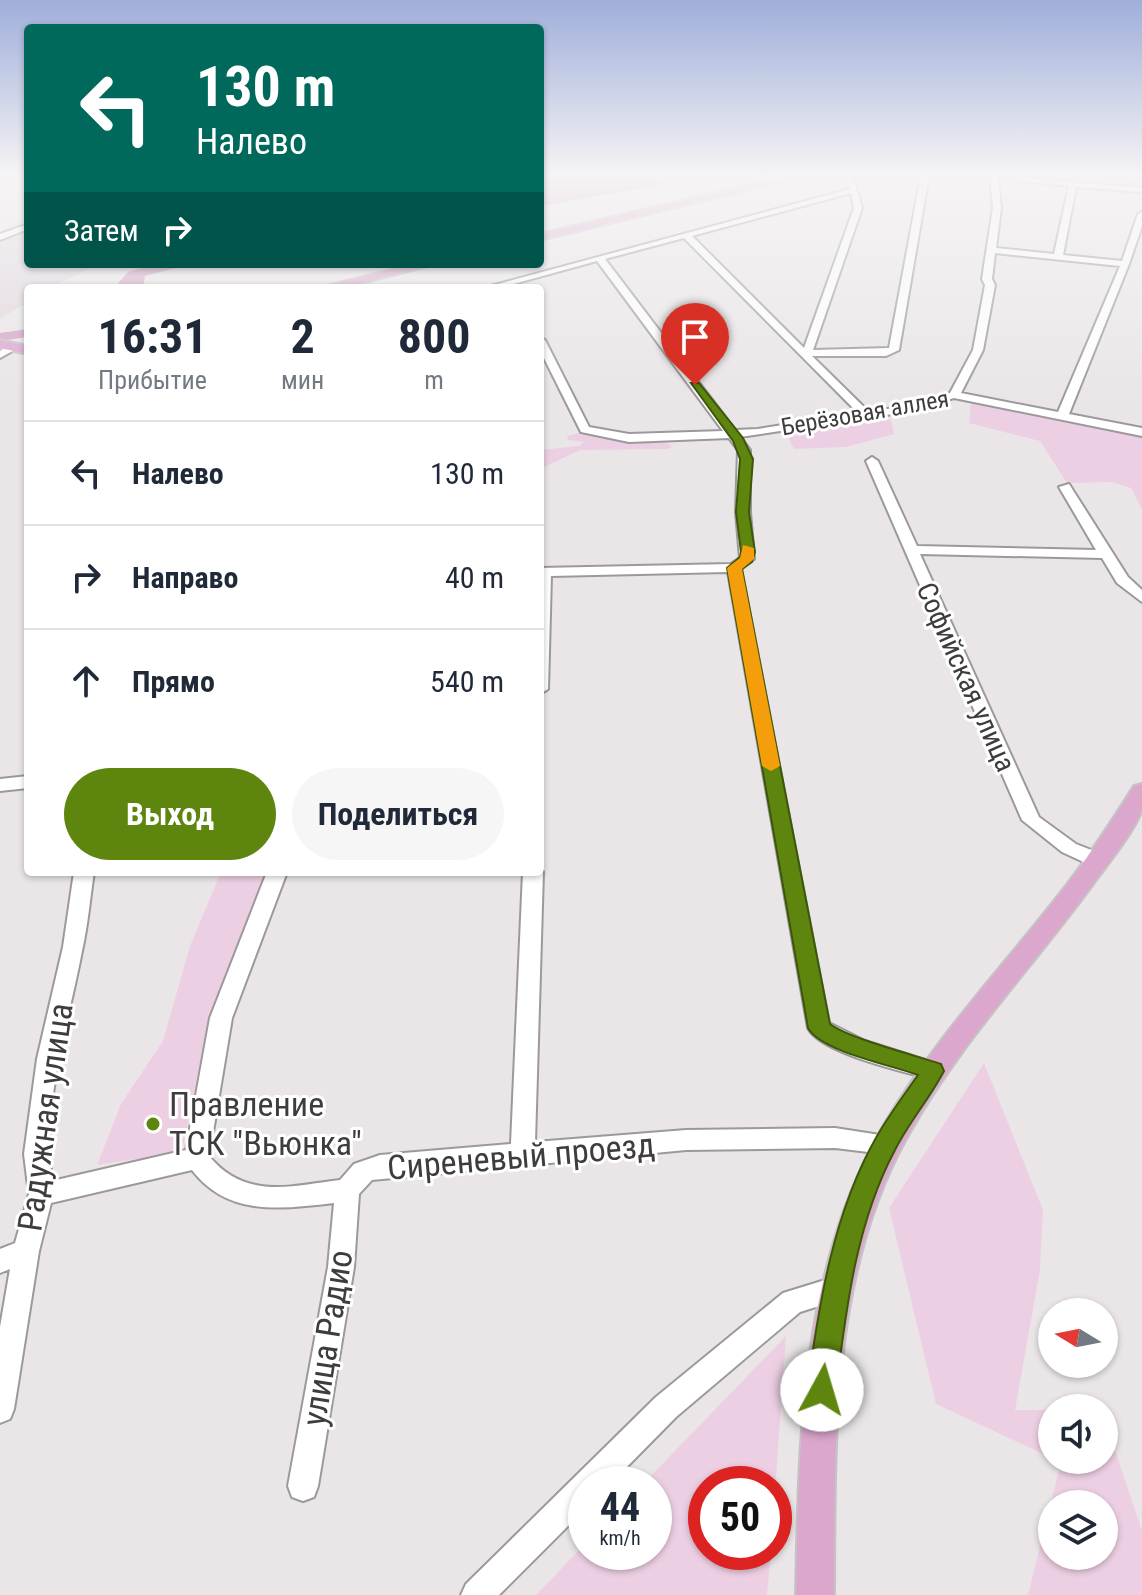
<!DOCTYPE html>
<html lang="ru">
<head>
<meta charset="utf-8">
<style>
  :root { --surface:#fff; --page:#f6f6f7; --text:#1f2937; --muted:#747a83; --line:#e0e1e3; --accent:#5e860f }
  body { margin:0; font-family:"Roboto Condensed",sans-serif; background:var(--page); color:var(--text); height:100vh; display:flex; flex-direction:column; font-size:30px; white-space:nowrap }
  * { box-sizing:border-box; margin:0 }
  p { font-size:26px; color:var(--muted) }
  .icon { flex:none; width:44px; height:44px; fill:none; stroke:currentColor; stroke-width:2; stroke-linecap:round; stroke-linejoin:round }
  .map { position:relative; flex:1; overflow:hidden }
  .details { position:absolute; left:24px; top:284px; width:520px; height:592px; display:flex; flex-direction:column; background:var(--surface); border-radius:8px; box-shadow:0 2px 6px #0004 }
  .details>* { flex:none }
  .banner { position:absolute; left:24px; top:24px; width:520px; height:244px; border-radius:8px; box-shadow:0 2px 6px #0004; background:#00695c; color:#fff; overflow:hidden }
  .needle { width:52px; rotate:280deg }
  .controls { position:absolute; left:1038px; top:1298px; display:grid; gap:16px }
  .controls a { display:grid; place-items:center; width:80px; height:80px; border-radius:50%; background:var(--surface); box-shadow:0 2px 6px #0004; font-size:40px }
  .speed { position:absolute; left:568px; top:1466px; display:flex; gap:16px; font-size:40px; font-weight:700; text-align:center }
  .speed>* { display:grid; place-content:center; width:104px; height:104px; border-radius:50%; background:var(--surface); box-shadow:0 2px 6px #0004; line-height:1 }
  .speed small { font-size:20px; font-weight:400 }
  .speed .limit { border:12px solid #d22; background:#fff; color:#111 }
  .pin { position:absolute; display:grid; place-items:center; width:68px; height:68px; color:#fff; margin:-82px -34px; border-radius:50% 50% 50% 0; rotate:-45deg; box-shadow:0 0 8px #0007 }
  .pin .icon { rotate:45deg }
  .me { position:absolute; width:88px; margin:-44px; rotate:6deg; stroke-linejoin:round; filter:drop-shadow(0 0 6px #0008) }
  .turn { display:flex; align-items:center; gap:28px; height:168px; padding:0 40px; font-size:36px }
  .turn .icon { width:104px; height:104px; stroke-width:2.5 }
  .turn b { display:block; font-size:56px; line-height:68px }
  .then { display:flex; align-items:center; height:76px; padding:0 40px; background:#0003; gap:16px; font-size:30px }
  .eta { display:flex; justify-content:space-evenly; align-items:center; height:136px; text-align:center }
  .eta b { font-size:48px; font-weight:700; line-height:56px }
  .button { display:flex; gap:16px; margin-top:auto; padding:16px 40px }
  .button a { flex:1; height:92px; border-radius:48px; background:var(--accent); color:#fff; font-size:32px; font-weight:700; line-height:92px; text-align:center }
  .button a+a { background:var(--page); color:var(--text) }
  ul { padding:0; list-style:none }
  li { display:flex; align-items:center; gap:24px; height:104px; padding:0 40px; border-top:2px solid var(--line) }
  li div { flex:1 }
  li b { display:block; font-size:30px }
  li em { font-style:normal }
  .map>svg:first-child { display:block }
  .built { fill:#e0d7dd }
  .green { fill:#edcfe3; fill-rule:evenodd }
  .water { fill:#d3a5c5 }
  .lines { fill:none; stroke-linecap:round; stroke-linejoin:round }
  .river { fill:#d3a5c5; fill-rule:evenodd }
  .minor-casing { stroke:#9c999b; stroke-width:4 }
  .major-casing { stroke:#c5c4c5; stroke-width:4 }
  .minor { fill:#fff; fill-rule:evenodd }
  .major { fill:#dba7cd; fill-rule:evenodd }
  .route { fill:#5e860f; stroke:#3d570a; stroke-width:2 }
  .slow { fill:#f59e0b }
  .poi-dot { fill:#5e860f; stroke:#fff; stroke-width:3 }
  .labels { text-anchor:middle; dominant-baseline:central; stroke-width:6; stroke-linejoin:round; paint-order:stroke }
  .far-street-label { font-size:24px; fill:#3e3c3d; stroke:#fff }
  .street-label { font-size:28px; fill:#3e3c3d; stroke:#fff }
  .near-poi-label { font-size:34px; fill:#3e3c3d; stroke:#fff; text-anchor:start }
  .near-street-label { font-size:34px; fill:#3e3c3d; stroke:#fff }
</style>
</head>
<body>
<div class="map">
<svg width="1142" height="1595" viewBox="0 0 1142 1595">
  <rect width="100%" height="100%" fill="#eae6e8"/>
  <path class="built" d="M28,229V264H98L50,288H28V302L0,319V240Z"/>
  <path class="green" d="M971,403L1142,437V509L1131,488L1112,482L1067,483L1040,441L969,423Z
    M881,417L891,420L894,434L846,447L794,449L786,433Z
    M579,433L664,441L672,446L669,449L580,450L540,469V450L579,446L584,442L568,440L567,436Z
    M221,872H269L204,1042L182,1152L97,1165L121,1104L163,1041L190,946Z
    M984,1063L1043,1210L1040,1270L1015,1410H1052V1458L936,1404L889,1208Z
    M786,1336L774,1505V1484H706V1552H771L767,1595H536L586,1543V1552H654V1484H643Z
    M1104,1417L1142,1531V1595H1028L1061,1462L1057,1460H1104ZM1052,1504H1104V1556H1052Z"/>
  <path class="water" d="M540,175H687L654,186L540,206Z
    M154,264H191L145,276L143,288H114L128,272Z"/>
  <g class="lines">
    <path class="river" d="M28,329V337L0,341V333Z"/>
    <defs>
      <path id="minor" d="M0,175H11L0,180Z
        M833,175L853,177L862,208L813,350L889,348L921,175H929L899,350L886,356H812L869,412L905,406L950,393L973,350L985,285L982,279L993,208L990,175H998L1001,208L996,248L1054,254L1069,186L1016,181L1013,177L1142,188V192L1076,187L1063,255L1122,261L1138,214L1142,212V226L1129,264L1069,414L1142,428V436L954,398L906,412L740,437L750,450V512L754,559L741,569L829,1023L865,1041L941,1065L944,1071L941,1077L933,1080C904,1071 822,1054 808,1028L728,572L551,576L548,689L540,694V568L731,564L740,558L736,512L738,450L729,438L629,442L581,432L540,350V337L545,340L589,427L629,434L723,431L597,261L499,288H483L850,189L847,180ZM851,193L854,208L804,348L692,236ZM684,238L858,413L758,429L735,430L605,259ZM995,253L1120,266L1058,412L961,393L983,350L995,285L992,279Z
        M28,224V229L0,240V234Z
        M7,347L16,349L0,358V351Z
        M872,457L878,461L917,546L1096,550L1059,487L1069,484L1128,577L1142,590V602L1117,583L1102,558L920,554L1039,817L1076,844L1104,855L1107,860L1104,865H1090L1062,852L1022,820L866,461Z
        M28,776V788L0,791V779Z
        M540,868L543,872L535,1142L686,1130L835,1128L893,1137L897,1144L893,1151L885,1154L835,1148L686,1150L372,1180L359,1194L354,1267L318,1486L314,1497L303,1501L292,1497L288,1486L328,1267L334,1203C281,1209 228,1217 192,1170L51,1203L39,1251L14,1409L10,1419L0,1423V1327L10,1269L0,1273V1249L15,1243L29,1194L24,1154L37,1059L63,947L74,872H94C90,898 88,925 82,951C68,1025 41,1105 52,1181L186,1150L210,1018L267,872H287L232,1018L209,1156C245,1200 291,1186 340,1180L354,1164L380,1155L511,1144L523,872H540Z
        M835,1277L844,1280L848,1289L844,1298L800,1312L676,1417L610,1484H586V1508L499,1595H461L466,1584L656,1397L783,1293Z"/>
      <path id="major" d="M791,175H809L540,240V234Z
        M1090,175L1142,177V183L1094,178Z
        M416,264H436L340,288H319Z
        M0,340L28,346V354L0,348Z
        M1142,784C1142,791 1142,801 1142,808C1137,829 1106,866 1093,884C1031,969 957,1046 906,1139C830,1276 835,1443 834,1595H796C799,1436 801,1264 885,1123C934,1040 999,971 1058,896C1086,861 1110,824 1134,786Z"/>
    </defs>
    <use href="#minor" class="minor-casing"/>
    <use href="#major" class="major-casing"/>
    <use href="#minor" class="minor"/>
    <use href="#major" class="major"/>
  </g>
  <linearGradient id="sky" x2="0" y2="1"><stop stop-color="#9faeda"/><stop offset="0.44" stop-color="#f6f4f5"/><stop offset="1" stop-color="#f6f4f5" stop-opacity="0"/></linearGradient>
  <rect width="1142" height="399" fill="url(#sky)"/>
  <path class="route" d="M691,383H699L743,438L753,459L749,512L755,552L752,562L742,569L830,1024C848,1038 914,1055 941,1064L944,1071C930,1098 909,1122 895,1150C856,1223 846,1309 836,1390L832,1400L822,1404L812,1400L807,1390C819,1304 833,1213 877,1136C889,1115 904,1095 918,1075C891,1065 820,1051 808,1028L727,568L740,557L741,552L736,512L740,459L733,441Z"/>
  <path class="slow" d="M743,545L754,548V559L742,569L780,766L771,771L762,766L727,568L740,558Z"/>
  <circle class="poi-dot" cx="153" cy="1124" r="8"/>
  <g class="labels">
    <g class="far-street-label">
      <text transform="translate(865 413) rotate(-10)">Берёзовая аллея</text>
    </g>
    <g class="street-label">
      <text transform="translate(966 677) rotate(66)">Софийская улица</text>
    </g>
    <g class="near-poi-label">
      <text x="169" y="1104">Правление<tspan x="169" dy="39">ТСК "Вьюнка"</tspan></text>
    </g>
    <g class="near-street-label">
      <text transform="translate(45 1117) rotate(-82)">Радужная улица</text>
      <text transform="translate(521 1156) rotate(-5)">Сиреневый проезд</text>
      <text transform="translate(327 1338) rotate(-81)">улица Радио</text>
    </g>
  </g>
</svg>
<div class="controls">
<a><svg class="needle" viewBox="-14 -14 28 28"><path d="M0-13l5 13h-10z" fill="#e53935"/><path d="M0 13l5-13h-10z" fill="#747a83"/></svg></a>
<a><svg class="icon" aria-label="sound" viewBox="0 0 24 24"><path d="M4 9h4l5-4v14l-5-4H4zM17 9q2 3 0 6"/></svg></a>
<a><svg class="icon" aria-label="layers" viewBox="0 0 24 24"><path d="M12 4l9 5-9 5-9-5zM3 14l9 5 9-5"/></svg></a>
</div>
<div class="speed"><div>44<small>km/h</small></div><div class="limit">50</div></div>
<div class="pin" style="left:695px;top:385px;background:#d93025"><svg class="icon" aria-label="arrive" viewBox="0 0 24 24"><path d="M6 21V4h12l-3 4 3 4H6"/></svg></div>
<svg class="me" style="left:822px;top:1390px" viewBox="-20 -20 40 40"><circle r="19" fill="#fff"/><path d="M0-13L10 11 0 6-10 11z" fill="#5e860f"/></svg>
<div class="banner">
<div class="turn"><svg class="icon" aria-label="left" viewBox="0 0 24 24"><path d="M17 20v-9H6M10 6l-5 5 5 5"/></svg><div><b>130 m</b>Налево</div></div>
<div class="then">Затем<svg class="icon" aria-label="right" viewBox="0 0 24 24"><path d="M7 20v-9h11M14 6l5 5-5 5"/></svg></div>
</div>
<section class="details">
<div class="eta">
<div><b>16:31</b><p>Прибытие</p></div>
<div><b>2</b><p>мин</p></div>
<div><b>800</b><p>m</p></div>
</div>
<ul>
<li><svg class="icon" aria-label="left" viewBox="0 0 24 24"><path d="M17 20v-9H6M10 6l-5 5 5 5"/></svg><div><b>Налево</b></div><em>130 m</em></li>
<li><svg class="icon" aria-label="right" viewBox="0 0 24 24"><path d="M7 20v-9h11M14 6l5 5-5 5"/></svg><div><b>Направо</b></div><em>40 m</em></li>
<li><svg class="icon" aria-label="ahead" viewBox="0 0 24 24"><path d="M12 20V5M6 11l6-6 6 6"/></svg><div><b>Прямо</b></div><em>540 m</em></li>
</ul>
<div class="button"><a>Выход</a><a>Поделиться</a></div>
</section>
</div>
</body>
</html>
